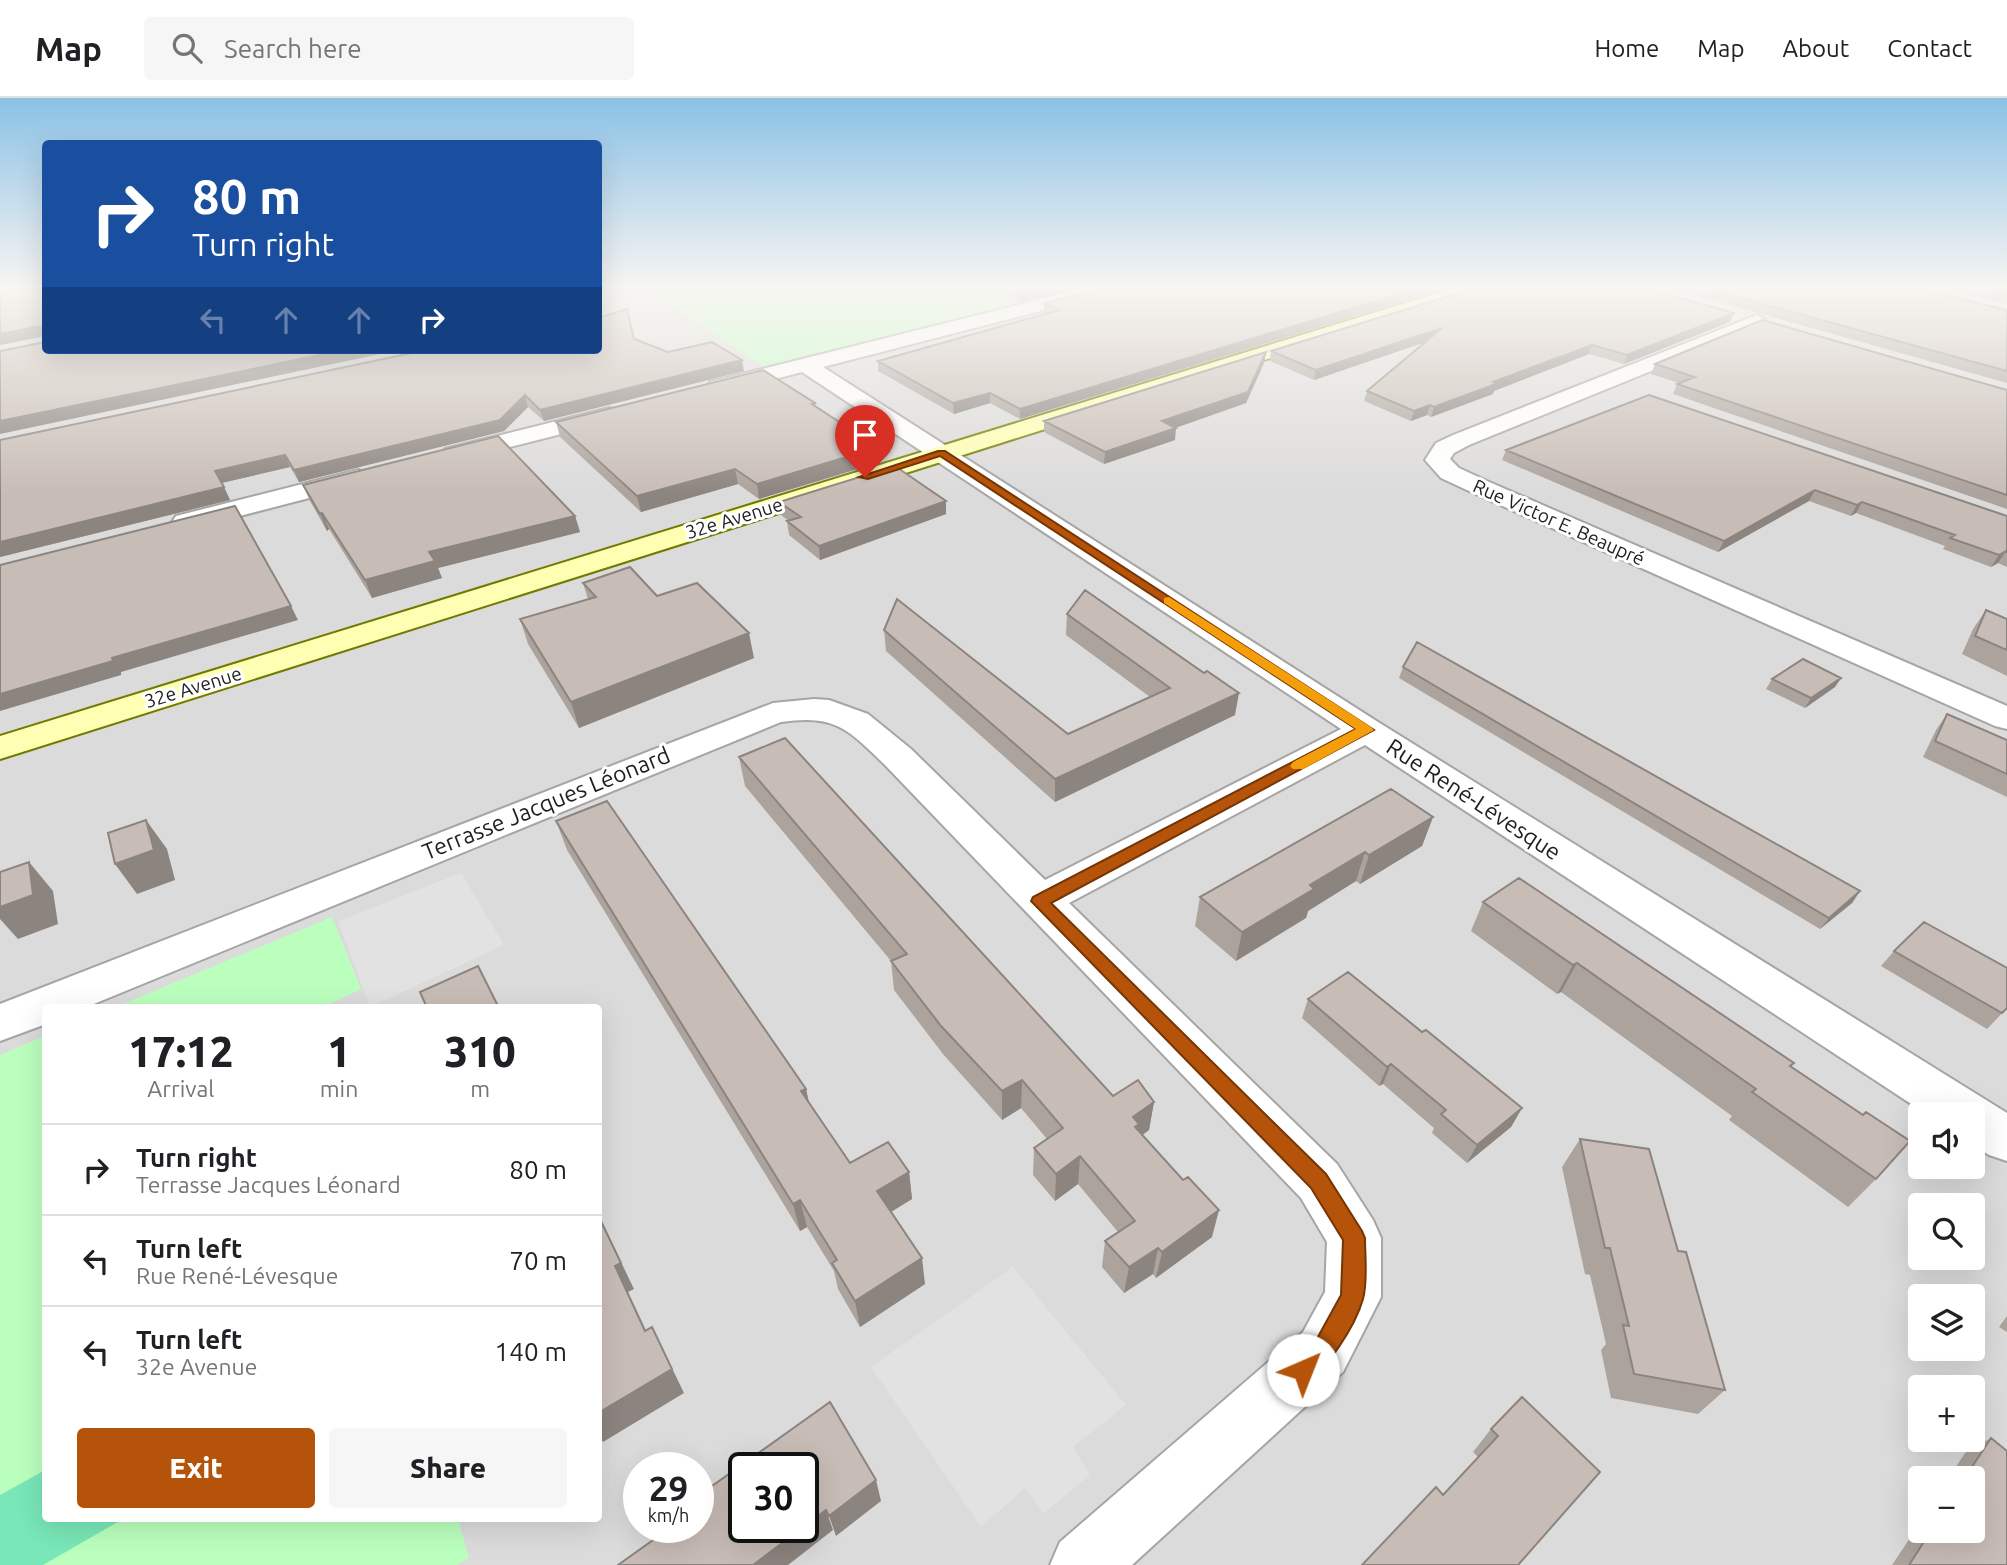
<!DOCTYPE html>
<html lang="en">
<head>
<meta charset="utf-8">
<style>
  :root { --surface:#fff; --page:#f6f6f6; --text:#202124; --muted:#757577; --line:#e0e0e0; --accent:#b45309 }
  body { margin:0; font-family:Ubuntu,sans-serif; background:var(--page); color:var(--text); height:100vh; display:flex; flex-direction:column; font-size:26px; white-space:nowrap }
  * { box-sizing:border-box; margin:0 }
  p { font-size:23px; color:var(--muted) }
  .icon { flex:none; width:38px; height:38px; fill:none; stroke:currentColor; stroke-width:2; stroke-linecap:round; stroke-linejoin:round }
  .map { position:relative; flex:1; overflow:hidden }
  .details { position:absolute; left:42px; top:906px; width:560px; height:518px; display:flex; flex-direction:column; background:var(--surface); border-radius:7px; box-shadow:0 7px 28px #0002 }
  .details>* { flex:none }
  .banner { position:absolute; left:42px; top:42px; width:560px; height:214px; border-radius:7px; box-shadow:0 7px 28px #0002; background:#1a4fa0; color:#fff; overflow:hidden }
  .controls { position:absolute; left:1908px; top:1004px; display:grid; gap:14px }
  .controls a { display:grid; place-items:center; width:77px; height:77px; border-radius:7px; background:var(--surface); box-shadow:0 7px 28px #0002; font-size:35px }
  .speed { position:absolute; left:623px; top:1354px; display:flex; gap:14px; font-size:35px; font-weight:700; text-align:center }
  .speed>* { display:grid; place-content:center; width:91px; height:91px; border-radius:50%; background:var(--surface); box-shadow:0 7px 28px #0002; line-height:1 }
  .speed small { font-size:18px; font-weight:400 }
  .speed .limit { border:4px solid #111; border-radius:10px; background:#fff; color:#111 }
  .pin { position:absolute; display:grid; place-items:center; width:60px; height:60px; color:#fff; margin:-72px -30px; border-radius:50% 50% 50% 0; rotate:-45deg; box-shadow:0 0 7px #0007 }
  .pin .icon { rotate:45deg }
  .me { position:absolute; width:77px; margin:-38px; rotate:44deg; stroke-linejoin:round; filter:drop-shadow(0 0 5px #0008) }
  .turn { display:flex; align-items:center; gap:24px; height:147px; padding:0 35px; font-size:32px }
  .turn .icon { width:91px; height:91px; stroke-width:2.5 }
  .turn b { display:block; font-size:49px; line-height:60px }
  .lanes { display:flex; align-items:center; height:66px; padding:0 35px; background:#0003; justify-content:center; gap:35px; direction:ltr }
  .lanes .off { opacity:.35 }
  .eta { display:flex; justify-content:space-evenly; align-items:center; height:119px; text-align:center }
  .eta b { font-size:42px; font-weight:800; line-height:49px }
  .button { display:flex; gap:14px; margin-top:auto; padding:14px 35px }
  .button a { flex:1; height:80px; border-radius:7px; background:var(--accent); color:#fff; font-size:28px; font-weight:800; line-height:80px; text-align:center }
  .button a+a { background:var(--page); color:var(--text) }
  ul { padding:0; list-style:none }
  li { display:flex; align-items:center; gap:21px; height:91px; padding:0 35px; border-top:2px solid var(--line) }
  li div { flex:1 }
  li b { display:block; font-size:26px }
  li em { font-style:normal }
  header { display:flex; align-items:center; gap:42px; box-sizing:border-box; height:98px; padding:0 35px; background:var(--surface); border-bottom:2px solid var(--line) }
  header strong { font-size:33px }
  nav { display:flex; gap:38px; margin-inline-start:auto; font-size:24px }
  .search { width:490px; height:63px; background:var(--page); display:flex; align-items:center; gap:18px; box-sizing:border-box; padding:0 24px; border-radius:7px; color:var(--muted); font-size:26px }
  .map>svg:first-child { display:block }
  .residential { fill:#dcdbdb; fill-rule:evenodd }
  .park { fill:#bbffbe }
  .pitch { fill:#79e7b8 }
  .parking { fill:#e2e2e2 }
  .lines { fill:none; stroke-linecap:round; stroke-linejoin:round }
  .street-casing { stroke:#a5a5a5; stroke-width:4 }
  .secondary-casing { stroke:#717a00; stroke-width:4 }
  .street { fill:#fff; fill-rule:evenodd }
  .secondary { fill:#feffb2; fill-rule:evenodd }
  .wall { fill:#aca39d }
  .shaded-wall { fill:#8c847f }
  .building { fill:#c8bdb6; stroke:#8c847f; stroke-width:2 }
  .route { fill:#b45309; stroke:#753606; stroke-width:2 }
  .slow { fill:#f59e0b }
  .labels { text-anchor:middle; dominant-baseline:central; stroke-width:6; stroke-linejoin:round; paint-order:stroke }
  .far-street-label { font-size:19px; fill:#1e1e1e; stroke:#fff }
  .street-label { font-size:23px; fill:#1e1e1e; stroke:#fff }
</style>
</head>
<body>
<header>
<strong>Map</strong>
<div class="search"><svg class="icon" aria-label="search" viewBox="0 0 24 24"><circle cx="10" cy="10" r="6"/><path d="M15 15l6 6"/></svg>Search here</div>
<nav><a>Home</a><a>Map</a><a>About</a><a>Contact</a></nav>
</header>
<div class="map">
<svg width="2007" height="1467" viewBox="0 0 2007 1467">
  <rect width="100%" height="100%" fill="#f0ebe3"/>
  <path class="residential" d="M0,191H45L46,252H598L599,191H2007V1467H0ZM46,910H598V1421H46ZM1920,1017H1972V1069H1920ZM1920,1108H1972V1160H1920ZM1920,1199H1972V1251H1920ZM1920,1290H1972V1342H1920ZM639,1370H698V1430H639ZM744,1370H803V1430H744ZM1920,1381H1972V1433H1920Z"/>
  <path class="park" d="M646,191H977L1013,207L763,268Z
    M332,819L361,891L321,910H113Z
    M45,938L46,1421H458L469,1460L457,1467H0V957Z"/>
  <path class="pitch" d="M45,1372L46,1421H123L43,1467H0V1397Z"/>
  <path class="parking" d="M461,775L504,847L370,909L338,823Z
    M1013,1169L1126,1307L1073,1349L1090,1377L1043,1416L1025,1390L981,1429L871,1269Z"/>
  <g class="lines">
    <defs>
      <path id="street" d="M1082,191H1112L1110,195L823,269L1378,624L2007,1015V1063L1989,1057L1972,1046V1017H1928L1365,647L1069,805L1337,1066L1373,1122L1381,1140V1199L1343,1274L1132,1467H1050L1060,1444L1303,1234L1325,1194L1327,1144L1301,1100L885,667C848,631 835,616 781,624L84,910H46V926L0,943V906L773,605L814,601L829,602L868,616L911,651L1045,782L1341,631L802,274L718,296L710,294L707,289L710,284Z
        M1757,217L1767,223L1764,227L1469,347L1454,355L1450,361L1459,370L1487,383L2007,608V631L1995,628L1469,393L1441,380L1425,362L1436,345L1453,337Z
        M609,310L617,312L621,317L617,322L454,363L445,361L442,356L445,351Z
        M358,372L367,375L371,380L367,385L186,432L176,430L172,424L176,418Z"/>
      <path id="secondary" d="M1451,191H1478L1476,195L0,661V638Z"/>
    </defs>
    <use href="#street" class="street-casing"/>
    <use href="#secondary" class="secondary-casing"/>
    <use href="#street" class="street"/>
    <use href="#secondary" class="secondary"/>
  </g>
  <path class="wall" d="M992,191H1073L1020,204Z
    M1102,191H1443L1020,321L990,305L954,316L878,273V263L1046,216L1044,215V205Z
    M1673,191H1917L2007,212V285Z
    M1943,191H2007V206Z
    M1734,215L1730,224L1624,266L1589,256L1494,293L1493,296L1431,319L1427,317L1411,323L1364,303L1367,293L1425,244L1314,282L1270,263L1271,253Z
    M634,241L668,254L744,273L544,323L528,309L504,333L299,384L290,369L222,385L230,402L0,459V342Z
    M1266,254L1264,265L1246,305L1175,330V342L1104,366L1044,334V323Z
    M1655,266L2007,292V411L1673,296L1677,286L1679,285L1651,276Z
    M1649,297L2007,418V469L1998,465L1991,469L1943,451L1945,448L1856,415L1851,418L1809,403L1718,454L1502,362L1506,352Z
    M815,305L816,308L862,339L863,343L873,351L874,366L759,401L738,386L641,414L560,339L556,324Z
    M303,387L575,418L580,434L438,470L442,480L372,500L329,431L327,433L310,403Z
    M946,403V416L820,462L789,437L787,423H789L781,417L779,404Z
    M583,485L657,498L754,560L579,630L528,546L520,521L588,501Z
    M1986,512L2007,521V578L1962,556L1973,531Z
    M1067,516L1235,617L1055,704L886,553L884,532L1068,636L1150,599L1066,537Z
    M1403,569L1860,793L1852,805L1820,831L1399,580Z
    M1841,580L1835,589L1805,610L1766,591L1772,581Z
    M1947,616L2007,642V699L1923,659L1936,632Z
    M739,659L1113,998L1154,1004L1149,1032L1142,1037L1212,1139L1156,1180L1153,1176L1124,1195L1102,1169L1105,1143L1118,1134L1078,1086L1055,1103L1033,1077L1034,1050L1047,1041L1021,1010L1002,1022L943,956L894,892L891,863L745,688Z
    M1433,719L1422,748L1360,786L1356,783L1308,813L1306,820L1236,863L1195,828L1200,799Z
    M556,723L806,991L809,1005L850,1065L909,1074L912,1101L891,1114L925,1186L860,1229L838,1191L834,1173L807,1129L800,1133L567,752Z
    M1483,804L1791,969L1863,1017L1866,1014L1876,1081L1848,1109L1729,1022L1732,1018L1561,894L1557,896L1471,833Z
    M1894,853L2007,910L1987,931L1881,868Z
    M1308,901L1422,934L1522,1010L1511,1029L1467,1065L1432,1035L1434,1030L1383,986L1379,988L1302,920Z
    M1580,1041L1678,1153L1725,1292L1698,1316L1611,1300L1601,1252L1606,1246L1590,1177L1585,1176L1562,1069Z
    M2007,1218V1234L1999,1229Z
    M1522,1299L1518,1467L1443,1397L1478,1359L1473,1354L1491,1331Z
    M1991,1340L2007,1467H1892L1920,1425V1433H1972V1381H1948L1965,1355Z"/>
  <path class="shaded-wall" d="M1036,191H1073L1020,204V195Z
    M1416,191H1443L1020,321V311Z
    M1734,215L1730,224L1624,266L1627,257Z
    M40,228L46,238L0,247V236Z
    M1442,230L1440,239L1314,282L1316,272Z
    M1592,247L1589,256L1494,293L1493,296L1431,319L1434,309L1493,284Z
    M344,252H399L0,336V323Z
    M1266,254L1264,265L1246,305L1161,335L1162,323Z
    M742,262L744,273L544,323L540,312Z
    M990,295V305L954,316L953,305Z
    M525,297L528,309L504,333L299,384L294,372Z
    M1430,307L1427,317L1411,323L1414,313Z
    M1176,330L1175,342L1104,366L1105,354Z
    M862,339L863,354L873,351L874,366L759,401L757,386Z
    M285,357L290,369L221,385L215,373Z
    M735,371L738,386L641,414L637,398Z
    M224,389L230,402L0,459V444Z
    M1815,392L1809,403L1718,454L1724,443Z
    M946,403V416L820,462L819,448Z
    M1862,404L1856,415L1851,418L1857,407Z
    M322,415L329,431L327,433L320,416Z
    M575,418L580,434L438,470L442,480L372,500L365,482L429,454Z
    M2006,453L1998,465L1991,469L1999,457Z
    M291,508L298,522L121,574V577L0,613V596L112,560Z
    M749,535L754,560L579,630L571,604Z
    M1841,580L1835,589L1805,610L1811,600Z
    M1239,595L1235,617L1055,704V681Z
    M1433,719L1422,748L1360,786L1369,757Z
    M146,722L167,751L175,782L137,796L115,766Z
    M1365,754L1356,783L1308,813L1306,820L1236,863L1242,834L1310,787Z
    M29,764L53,793L58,826L18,841L0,821V809Z
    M1860,793L1852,805L1820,831L1829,820Z
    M1577,865L1561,894L1557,896L1573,867Z
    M1391,966L1383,986L1379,988L1387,969Z
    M1022,982L1021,1010L1002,1022V993Z
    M806,991L812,1019L801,993Z
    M1154,1004L1149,1032L1137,1041L1133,1019Z
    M1522,1010L1511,1029L1467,1065L1477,1047Z
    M1080,1058L1078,1086L1055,1103L1056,1076Z
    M909,1074L912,1101L881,1120L877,1093Z
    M800,1102L807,1129L800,1133L793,1106Z
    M1219,1112L1212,1139L1156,1180L1162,1154Z
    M598,1116L634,1191L628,1194L658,1258L615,1168Z
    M1158,1150L1153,1176L1124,1195L1129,1169Z
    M922,1160L925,1186L860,1229L855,1203Z
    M652,1229L684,1295L603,1344L598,1337V1315Z
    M876,1382L881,1403L836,1438L829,1418Z
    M826,1412L833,1432L788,1467H753Z"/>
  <path class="building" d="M0,191H46V240L43,239V231L40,228L0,236Z
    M1012,191H1036L1020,195Z
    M1102,191H1416L1020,311L990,295L953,305L878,263L1059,212L1044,205Z
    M1472,191H1649L1734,215L1627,257L1592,247L1493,284L1496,286L1434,309L1430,307L1414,313L1367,293L1442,230L1316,272L1271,253Z
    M1709,191H1917L2007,212V273Z
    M1987,191H2007V195Z
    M627,211L634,241L668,254L712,244L742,262L540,312L525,297L500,322L294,372L285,357L215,373L224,389L0,444V342L426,252H598V220Z
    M1762,222L2007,292V397L1677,286L1695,279L1655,266Z
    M45,244L46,252H344L0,323V253Z
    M1266,254L1248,294L1162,323L1176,330L1105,354L1044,323Z
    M763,272L815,305L812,306L862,339L859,340L873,351L757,386L735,371L637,398L556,324Z
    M1649,297L2007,418V454L2006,453L1999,457L1950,440L1955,437L1862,404L1857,407L1815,392L1724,443L1506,352Z
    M498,338L575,418L429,454L435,463L365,482L322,415L320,416L303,387Z
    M895,368L946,403L819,448L787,423L801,419L779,404Z
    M235,408L291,508L112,560L113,563L0,596V467Z
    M630,469L657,498L697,485L749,535L571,604L520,521L596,499L583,485Z
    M1085,492L1204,575L1207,573L1239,595L1055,681L884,532L897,501L1068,636L1170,590L1067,516Z
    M1986,512L2007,521V552L1975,538Z
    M1417,544L1860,793L1829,820L1403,569Z
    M1803,561L1841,580L1811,600L1772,581Z
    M1947,616L2007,642V676L1935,643Z
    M785,640L1113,998L1138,982L1154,1004L1133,1019L1139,1026L1135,1029L1183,1082L1188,1079L1219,1112L1162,1154L1158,1150L1129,1169L1105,1143L1135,1123L1080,1058L1056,1076L1034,1050L1063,1030L1022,982L1002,993L941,928L891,863L907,856L739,659Z
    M1391,691L1433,719L1369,757L1365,754L1310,787L1314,791L1242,834L1200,799Z
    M607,703L806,991L801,993L850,1065L888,1044L909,1074L877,1093L922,1160L855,1203L832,1165L837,1162L800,1102L793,1106L556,723Z
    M146,722L154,752L115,766L108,735Z
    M29,764L33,797L0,809V774Z
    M1519,780L1794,965L1790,968L1863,1017L1866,1014L1910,1043L1876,1081L1752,994L1756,991L1577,865L1573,867L1483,804Z
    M1924,824L2007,870V910L2002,915L1894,853Z
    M478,868L499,910H427L420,894Z
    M1348,874L1422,934L1426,932L1522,1010L1477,1047L1441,1016L1446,1012L1391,966L1387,969L1308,901Z
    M1580,1041L1649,1051L1678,1153L1686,1154L1725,1292L1634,1276L1623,1227L1629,1228L1610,1150H1605Z
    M598,1117L621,1165L615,1168L645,1233L652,1229L672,1271L598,1315Z
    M1522,1299L1600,1374L1518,1467H1362L1436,1389L1443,1397L1498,1338L1491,1331Z
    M830,1304L876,1382L829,1418L826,1412L803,1429V1370H744V1430H802L753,1467H618L670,1430H698V1398Z
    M1991,1340L2007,1353V1467H1909L1931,1433H1972V1381H1964Z"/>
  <linearGradient id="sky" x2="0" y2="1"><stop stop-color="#8bc1e6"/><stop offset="0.48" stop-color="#f8f6f2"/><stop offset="1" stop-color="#f8f6f2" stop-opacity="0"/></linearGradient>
  <rect width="2007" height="396" fill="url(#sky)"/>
  <path class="route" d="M938,353H945L1374,632L1051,805L1326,1076L1362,1133L1365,1140C1365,1159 1368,1183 1363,1201C1356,1226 1327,1274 1303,1284L1294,1280L1290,1272L1294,1263L1314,1246L1341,1197L1343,1142L1311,1090L1031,803L1033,799L1356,631L940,358L868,381L859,379Z"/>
  <path class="slow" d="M1169,499L1371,629L1374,632L1303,671H1293L1290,668L1293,664L1356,631L1164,505V500Z"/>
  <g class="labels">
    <g class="far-street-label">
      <text transform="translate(734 420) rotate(-17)">32e Avenue</text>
      <text transform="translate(1559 424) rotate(24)">Rue Victor E. Beaupré</text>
      <text transform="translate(193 589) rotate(-17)">32e Avenue</text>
    </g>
    <g class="street-label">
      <text transform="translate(1474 701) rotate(33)">Rue René-Lévesque</text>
      <text transform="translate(546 705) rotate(-22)">Terrasse Jacques Léonard</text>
    </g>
  </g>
</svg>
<div class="controls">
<a><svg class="icon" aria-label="sound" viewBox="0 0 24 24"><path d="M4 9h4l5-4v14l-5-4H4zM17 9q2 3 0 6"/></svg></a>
<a><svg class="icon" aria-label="search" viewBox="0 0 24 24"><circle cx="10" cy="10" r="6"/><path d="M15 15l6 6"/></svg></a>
<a><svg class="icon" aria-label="layers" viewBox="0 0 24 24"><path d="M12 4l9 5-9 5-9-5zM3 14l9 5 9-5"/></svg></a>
<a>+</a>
<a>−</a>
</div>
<div class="speed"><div>29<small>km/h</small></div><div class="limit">30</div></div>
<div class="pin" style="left:865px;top:379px;background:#d93025"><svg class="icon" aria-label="arrive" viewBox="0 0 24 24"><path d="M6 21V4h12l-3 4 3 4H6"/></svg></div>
<svg class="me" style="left:1303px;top:1272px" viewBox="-20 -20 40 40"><circle r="19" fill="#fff"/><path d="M0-13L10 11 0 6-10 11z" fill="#b45309"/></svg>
<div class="banner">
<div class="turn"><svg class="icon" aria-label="right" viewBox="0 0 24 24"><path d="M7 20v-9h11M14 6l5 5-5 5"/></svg><div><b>80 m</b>Turn right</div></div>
<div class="lanes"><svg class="icon off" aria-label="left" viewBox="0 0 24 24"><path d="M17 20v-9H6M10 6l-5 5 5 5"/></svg><svg class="icon off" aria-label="ahead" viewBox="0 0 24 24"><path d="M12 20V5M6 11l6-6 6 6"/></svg><svg class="icon off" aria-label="ahead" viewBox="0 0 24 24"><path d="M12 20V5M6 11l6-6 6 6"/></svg><svg class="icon" aria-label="right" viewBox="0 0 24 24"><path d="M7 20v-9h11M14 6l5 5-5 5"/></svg></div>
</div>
<section class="details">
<div class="eta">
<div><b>17:12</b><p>Arrival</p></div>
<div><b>1</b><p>min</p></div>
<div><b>310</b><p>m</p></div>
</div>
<ul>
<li><svg class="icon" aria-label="right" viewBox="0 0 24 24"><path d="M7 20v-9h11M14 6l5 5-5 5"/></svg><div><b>Turn right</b><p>Terrasse Jacques Léonard</p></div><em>80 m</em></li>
<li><svg class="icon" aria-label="left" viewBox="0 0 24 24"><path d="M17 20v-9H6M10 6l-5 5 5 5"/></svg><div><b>Turn left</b><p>Rue René-Lévesque</p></div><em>70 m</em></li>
<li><svg class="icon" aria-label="left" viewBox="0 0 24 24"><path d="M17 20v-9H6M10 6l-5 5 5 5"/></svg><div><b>Turn left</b><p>32e Avenue</p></div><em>140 m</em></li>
</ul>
<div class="button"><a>Exit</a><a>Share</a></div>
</section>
</div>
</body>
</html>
